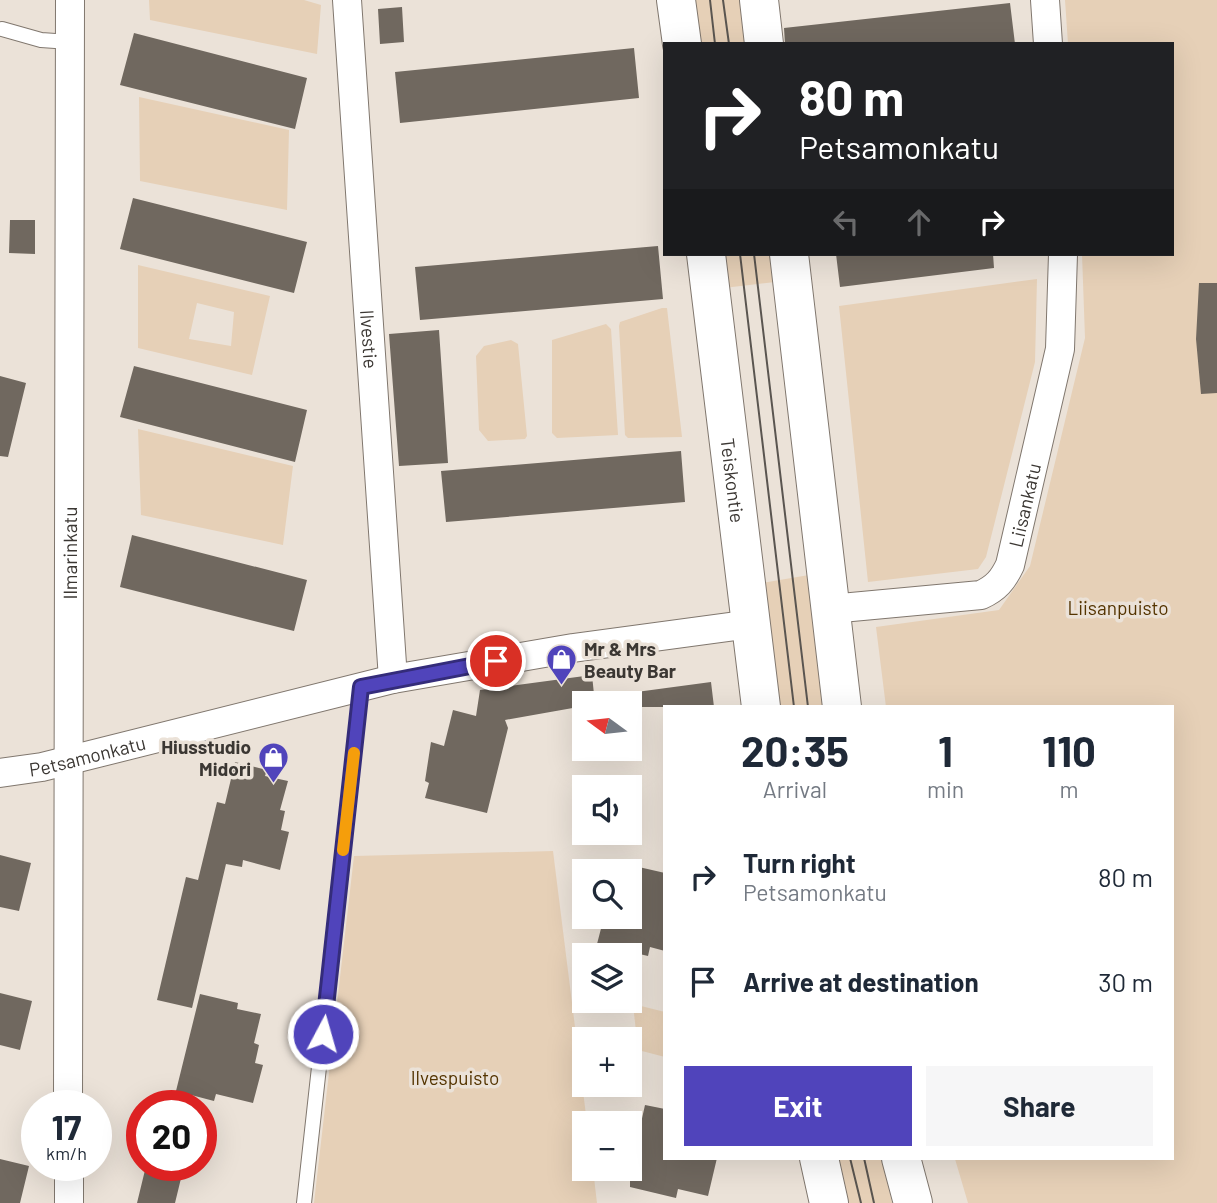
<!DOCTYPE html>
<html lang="en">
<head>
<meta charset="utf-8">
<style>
  :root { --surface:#fff; --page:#f6f6f7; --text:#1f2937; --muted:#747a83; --accent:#5044bb }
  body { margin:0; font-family:Barlow,sans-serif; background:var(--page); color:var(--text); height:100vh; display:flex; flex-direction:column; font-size:26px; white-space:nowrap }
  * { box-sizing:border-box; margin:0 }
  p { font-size:23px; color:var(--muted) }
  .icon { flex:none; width:38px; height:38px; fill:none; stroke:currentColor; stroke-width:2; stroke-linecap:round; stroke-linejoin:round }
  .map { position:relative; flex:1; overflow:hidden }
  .sheet { position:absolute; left:663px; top:705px; width:511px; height:455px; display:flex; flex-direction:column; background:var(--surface); border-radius:0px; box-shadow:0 7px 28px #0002 }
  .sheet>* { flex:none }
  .hud { position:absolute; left:663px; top:42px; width:511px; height:214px; border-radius:0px; box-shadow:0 7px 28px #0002; background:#202124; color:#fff; overflow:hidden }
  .needle { width:46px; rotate:285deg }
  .tools { position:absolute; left:572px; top:691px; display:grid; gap:14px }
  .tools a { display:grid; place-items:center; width:70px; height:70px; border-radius:0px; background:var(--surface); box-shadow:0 7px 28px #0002; font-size:35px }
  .speed { position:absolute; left:21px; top:1090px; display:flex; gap:14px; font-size:35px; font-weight:700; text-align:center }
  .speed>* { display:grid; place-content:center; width:91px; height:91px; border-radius:50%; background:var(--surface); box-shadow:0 7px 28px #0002; line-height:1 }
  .speed small { font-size:18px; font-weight:400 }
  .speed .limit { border:10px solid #d22; background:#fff; color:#111 }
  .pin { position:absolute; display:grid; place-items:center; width:60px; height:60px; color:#fff; margin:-30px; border:4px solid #fff; border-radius:50%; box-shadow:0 2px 7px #0007 }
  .me { position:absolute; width:77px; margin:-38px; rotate:6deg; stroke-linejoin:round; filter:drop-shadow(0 0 5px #0008) }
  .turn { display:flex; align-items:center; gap:24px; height:147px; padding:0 21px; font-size:32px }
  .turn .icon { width:91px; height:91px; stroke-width:2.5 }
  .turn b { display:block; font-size:49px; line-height:60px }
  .lanes { display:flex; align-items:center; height:66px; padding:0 21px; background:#0003; justify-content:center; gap:35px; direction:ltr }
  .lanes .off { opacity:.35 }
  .eta { display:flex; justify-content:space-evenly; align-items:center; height:119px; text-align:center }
  .eta b { font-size:42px; font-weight:700; line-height:49px }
  .cta { display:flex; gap:14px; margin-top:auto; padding:14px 21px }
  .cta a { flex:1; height:80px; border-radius:0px; background:var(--accent); color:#fff; font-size:28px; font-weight:700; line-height:80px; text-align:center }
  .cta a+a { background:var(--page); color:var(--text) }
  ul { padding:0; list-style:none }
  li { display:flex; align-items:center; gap:21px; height:105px; padding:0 21px }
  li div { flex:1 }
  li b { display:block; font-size:26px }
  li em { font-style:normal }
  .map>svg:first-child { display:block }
  .green { fill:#e6d0b7; fill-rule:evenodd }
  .building { fill:#70685f }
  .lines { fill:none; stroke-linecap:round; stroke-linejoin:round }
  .lane-casing { stroke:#80776e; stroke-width:16 }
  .street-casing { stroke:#80776e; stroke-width:30 }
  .primary-casing { stroke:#80776e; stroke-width:40 }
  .lane { stroke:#fff; stroke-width:14 }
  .street { stroke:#fff; stroke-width:28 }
  .primary { stroke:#fff; stroke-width:38 }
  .tram { stroke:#5a5550; stroke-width:2 }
  .route-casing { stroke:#342c7a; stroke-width:18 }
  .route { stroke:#5044bb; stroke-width:12 }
  .slow { stroke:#f59e0b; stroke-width:12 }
  .labels { text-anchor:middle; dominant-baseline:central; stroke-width:7; stroke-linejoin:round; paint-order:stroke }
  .street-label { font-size:19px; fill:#3b3733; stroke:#ebe2d8 }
  .park-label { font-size:19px; fill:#543400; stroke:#ebe2d8 }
  .poi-label { font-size:19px; font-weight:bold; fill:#3b3733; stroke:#ebe2d8; text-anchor:start }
</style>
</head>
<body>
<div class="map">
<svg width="1217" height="1203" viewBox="0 0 1217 1203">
  <rect width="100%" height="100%" fill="#ebe2d8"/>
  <path class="green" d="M149,0H304L321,5L317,54L150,20Z
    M690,0H742L747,44H695Z
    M1065,0H1217V1203H968L955,1159L1172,1158V707H886L876,627L999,610L1030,566L1085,338L1082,254H1172V44H1068Z
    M139,97L289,130L287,210L140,181Z
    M720,254H772L775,282L724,288Z
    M138,265L270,296L252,375L138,348ZM197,303L234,312L231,346L189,339Z
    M1037,279L1035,362L986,557L978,569L868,582L839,306Z
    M662,308H667L682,437L628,438L625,435L619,326L620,322Z
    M606,324L611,329L618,435L557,438L552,433V340Z
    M511,340L518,344L527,436L525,439L488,441L479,430L476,356L484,346Z
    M138,429L293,466L283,545L141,515Z
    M809,575L825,707H776L762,583Z
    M553,851L587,1123L584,1124V1169H593L597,1203H314L354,856Z
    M633,1004L665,1012V1057L638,1050Z
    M829,1159H882L892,1203H840Z"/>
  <path class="building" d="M1010,3L1015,44H785L784,28Z
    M402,7L404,42L380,44L378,9Z
    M134,33L307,78L295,129L120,85Z
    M634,48L639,98L400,123L395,72Z
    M133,198L307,242L294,293L120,249Z
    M10,220H35V254L9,253Z
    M658,246L663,299L420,320L415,267Z
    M836,254H993L994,268L840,287Z
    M1199,283H1217V393L1201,394L1196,339Z
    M439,330L448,463L399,466L389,334Z
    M134,366L307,410L295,462L120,417Z
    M0,376L26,383L8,457L0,456Z
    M681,451L685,502L446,522L441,471Z
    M132,535L307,580L294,631L120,587Z
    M592,675L595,704H584V706L505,720L508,728L487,813L425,798L429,783L425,781L431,742L444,746L453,710L476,716L480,690Z
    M711,682L714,707H630L629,693Z
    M235,762L267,770L265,776L288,781L280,810L285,811L281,830L289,832L280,870L243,860L242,867L226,864L192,1008L157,1000L186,877L198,880L217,802L225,804Z
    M0,855L31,863L19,911L0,907Z
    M630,865L665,873V951L650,947L648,956L597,944L604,917H630Z
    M0,993L32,1001L20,1050L0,1045Z
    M200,994L238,1003L237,1009L261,1014L254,1043L259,1045L255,1063L263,1065L253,1103L216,1094L214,1101L176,1091Z
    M645,1105L665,1109V1158H717L708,1196L678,1189L676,1198L630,1187V1172Z
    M0,1159L29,1166L20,1203H0Z
    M146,1166H184L175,1203H137Z"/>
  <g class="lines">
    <defs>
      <path id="lane" d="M2,29L41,40L70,42
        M304,1203L361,687"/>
      <g id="street">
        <path id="s1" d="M347,0L393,679"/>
        <path d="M1045,0L1048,44"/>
        <path id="s2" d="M830,609L981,595C996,588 1003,580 1010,565L1060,349L1063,254"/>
        <path id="s3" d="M0,773L42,767L393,679L573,648L751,624"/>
        <path id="s4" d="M68,1106L70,0"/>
        <path d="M69,1166V1203"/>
      </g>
      <g id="primary">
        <path d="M676,0L682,44"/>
        <path d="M759,0L764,44"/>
        <path id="s5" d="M706,254L761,707"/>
        <path d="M789,254L842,707"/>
        <path d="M819,1158L829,1203"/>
        <path d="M901,1158L913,1203"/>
      </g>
    </defs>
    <use href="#lane" class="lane-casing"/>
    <use href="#street" class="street-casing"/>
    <use href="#primary" class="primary-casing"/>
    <use href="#lane" class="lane"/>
    <use href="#street" class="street"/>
    <use href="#primary" class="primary"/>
    <path class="tram" d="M710,0L715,44
      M723,0L729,44
      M740,254L794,707
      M754,254L808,707
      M850,1158L861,1203
      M864,1158L874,1203"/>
  </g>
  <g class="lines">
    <defs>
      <path id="route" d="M323,1034L361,687L496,661"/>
    </defs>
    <use href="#route" class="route-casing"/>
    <use href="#route" class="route"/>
    <path class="slow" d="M343,850L354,753"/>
  </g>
  <defs>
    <symbol id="shop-pin" viewBox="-11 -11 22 30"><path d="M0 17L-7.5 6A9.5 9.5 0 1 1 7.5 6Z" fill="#5044bb" stroke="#ebe2d8"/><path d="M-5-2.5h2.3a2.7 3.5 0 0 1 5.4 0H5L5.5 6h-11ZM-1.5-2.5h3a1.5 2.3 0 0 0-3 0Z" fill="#fff"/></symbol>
  </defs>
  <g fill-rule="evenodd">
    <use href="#shop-pin" x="544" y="642" width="35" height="47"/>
    <use href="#shop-pin" x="256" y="740" width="35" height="47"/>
  </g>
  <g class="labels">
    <g class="street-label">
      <text stroke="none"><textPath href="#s1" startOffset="340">Ilvestie</textPath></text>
      <text stroke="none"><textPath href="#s5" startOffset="228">Teiskontie</textPath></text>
      <text stroke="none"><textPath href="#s2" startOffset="256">Liisankatu</textPath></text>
      <text stroke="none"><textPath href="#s4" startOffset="553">Ilmarinkatu</textPath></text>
      <text stroke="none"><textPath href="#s3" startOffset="89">Petsamonkatu</textPath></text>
    </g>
    <g class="park-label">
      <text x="1118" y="607">Liisanpuisto</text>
      <text x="455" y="1077">Ilvespuisto</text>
    </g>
    <g class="poi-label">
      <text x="584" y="648">Mr &amp; Mrs<tspan x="584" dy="22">Beauty Bar</tspan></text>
      <text x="251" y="746" text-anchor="end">Hiusstudio<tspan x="251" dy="22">Midori</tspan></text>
    </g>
  </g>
</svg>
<div class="tools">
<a><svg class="needle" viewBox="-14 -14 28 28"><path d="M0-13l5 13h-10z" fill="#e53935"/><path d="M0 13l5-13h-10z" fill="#747a83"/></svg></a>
<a><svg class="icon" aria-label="sound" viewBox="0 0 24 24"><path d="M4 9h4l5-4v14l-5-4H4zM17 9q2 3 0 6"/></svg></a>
<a><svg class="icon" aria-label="search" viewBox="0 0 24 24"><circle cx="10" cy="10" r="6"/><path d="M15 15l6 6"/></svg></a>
<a><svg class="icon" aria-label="layers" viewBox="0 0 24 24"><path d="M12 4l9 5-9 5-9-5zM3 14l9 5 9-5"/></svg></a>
<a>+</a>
<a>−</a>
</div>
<div class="speed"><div>17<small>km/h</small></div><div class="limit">20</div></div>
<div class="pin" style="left:496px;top:661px;background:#d93025"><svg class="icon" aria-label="arrive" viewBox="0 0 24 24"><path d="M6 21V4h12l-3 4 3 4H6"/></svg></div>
<svg class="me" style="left:323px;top:1034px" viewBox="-20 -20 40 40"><circle r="17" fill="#5044bb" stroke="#fff" stroke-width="3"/><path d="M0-11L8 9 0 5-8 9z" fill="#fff"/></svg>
<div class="hud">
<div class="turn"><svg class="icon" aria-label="right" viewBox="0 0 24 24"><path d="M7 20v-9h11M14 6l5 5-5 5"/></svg><div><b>80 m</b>Petsamonkatu</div></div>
<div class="lanes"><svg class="icon off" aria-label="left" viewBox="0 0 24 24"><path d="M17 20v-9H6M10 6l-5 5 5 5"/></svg><svg class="icon off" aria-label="ahead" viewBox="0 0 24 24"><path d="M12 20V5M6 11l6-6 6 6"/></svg><svg class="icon" aria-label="right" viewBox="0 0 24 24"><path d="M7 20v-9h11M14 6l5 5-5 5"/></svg></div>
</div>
<section class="sheet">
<div class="eta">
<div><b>20:35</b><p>Arrival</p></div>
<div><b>1</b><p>min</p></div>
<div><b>110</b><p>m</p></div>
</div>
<ul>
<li><svg class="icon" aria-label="right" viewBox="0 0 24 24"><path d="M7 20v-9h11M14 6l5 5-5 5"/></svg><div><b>Turn right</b><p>Petsamonkatu</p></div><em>80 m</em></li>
<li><svg class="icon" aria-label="arrive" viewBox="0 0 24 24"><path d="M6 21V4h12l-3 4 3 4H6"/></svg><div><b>Arrive at destination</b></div><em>30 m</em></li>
</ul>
<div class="cta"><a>Exit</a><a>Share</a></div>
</section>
</div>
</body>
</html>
